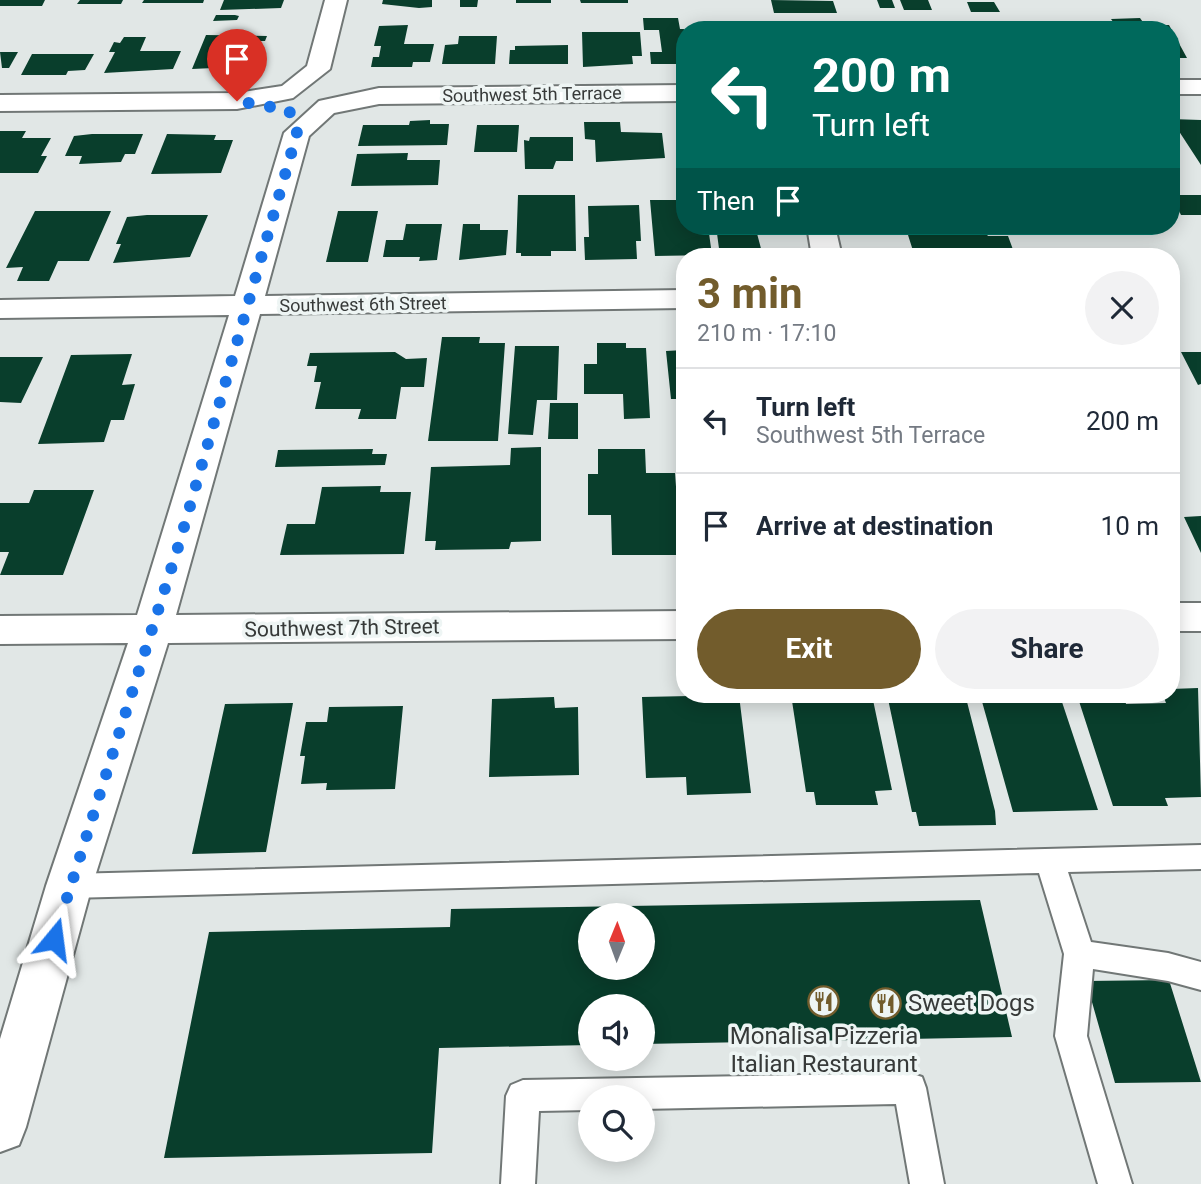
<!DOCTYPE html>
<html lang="en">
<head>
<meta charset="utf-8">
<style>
  :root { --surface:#fff; --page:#f2f2f3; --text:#1f2937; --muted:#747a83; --line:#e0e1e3; --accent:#725c2c }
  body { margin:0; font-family:Roboto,sans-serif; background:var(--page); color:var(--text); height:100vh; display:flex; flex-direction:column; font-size:26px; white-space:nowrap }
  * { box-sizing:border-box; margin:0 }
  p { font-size:23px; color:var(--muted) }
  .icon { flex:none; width:38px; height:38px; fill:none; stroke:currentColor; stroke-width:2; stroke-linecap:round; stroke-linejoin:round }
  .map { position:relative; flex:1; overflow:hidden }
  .panel { position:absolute; left:676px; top:248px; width:504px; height:455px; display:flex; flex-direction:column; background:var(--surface); border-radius:28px; box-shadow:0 4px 18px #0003 }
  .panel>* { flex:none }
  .guide { position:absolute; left:676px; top:21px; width:504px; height:214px; border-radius:28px; box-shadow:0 4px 18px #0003; background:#00695c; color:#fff; overflow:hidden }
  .needle { width:46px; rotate:1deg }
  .fabs { position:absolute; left:578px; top:903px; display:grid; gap:14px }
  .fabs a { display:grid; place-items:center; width:77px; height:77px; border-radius:50%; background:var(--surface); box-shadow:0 4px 18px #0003; font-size:35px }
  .pin { position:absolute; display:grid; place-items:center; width:60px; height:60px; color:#fff; margin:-72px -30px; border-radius:50% 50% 50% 0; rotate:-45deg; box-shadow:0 0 7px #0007 }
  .pin .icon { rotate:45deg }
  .me { position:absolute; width:77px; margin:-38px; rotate:16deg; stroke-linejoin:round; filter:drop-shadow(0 0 5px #0008) }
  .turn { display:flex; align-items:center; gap:24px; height:147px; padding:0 21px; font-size:32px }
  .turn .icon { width:91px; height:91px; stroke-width:2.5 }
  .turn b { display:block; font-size:49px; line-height:60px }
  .then { display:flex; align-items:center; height:66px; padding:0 21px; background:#0003; gap:14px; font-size:26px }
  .round { display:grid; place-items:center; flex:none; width:74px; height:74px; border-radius:37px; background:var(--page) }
  .head { display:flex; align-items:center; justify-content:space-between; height:119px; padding:0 21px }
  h1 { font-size:42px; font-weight:700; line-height:52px; color:var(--accent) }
  .cta { display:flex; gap:14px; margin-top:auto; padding:14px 21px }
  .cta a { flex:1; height:80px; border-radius:42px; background:var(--accent); color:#fff; font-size:28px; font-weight:700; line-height:80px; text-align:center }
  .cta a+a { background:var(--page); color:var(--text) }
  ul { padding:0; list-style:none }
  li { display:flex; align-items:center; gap:21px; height:105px; padding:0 21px; border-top:2px solid var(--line) }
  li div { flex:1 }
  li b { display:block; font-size:26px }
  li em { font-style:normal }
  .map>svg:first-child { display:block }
  .building { fill:#093e2c; fill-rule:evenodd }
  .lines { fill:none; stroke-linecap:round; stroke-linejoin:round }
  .lane-casing { stroke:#717776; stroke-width:4 }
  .street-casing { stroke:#717776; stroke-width:4 }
  .lane { fill:#fff; fill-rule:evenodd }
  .street { fill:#fff; fill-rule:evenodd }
  .route { stroke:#1a73e8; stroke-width:12; stroke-dasharray:0 21.6 }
  .labels { text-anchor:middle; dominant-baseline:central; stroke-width:7; stroke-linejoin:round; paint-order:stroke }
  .far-street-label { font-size:18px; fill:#373a39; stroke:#eef5f4 }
  .street-label { font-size:21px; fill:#373a39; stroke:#eef5f4 }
  .near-poi-label { font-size:24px; fill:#373a39; stroke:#eef5f4; text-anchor:start }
</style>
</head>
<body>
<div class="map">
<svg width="1201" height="1184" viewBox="0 0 1201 1184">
  <rect width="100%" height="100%" fill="#e1e7e6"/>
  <path class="building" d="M0,0H45L42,6H0Z
    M80,0H123L121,4H77Z
    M144,0H204L203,3H142Z
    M224,0H284L281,8L220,10Z
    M383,0H432V7L419,8L382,4Z
    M460,0H478L477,7H460Z
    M516,0H551V3H516Z
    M580,0H628V3H581Z
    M771,0L833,1L837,13H774Z
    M877,0H892L895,8H880Z
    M900,0H928L932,10H904Z
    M967,2H994L1000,12H971Z
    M216,15H235L239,16L237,20L213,21Z
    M643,18H678L680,29H684V64H651L650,52H662L659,30H644Z
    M1140,18L1145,25H1169L1187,58H1171V30L1116,26L1111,19Z
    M1044,22H1070L1075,30H1048Z
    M941,24H970L972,30H944Z
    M408,25L404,44H434L430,62H413L412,67H371L373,57H379L381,46H374L379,26Z
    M845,26H888L889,30H846Z
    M582,32H640L642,56H632L633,64L583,67Z
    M206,35L267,36L265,41H259L255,50H264L257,66L192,69Z
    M459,36H497L495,64H442L445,45L458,44Z
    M124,37H146L140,51H181L173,69L104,73L115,52H109L114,42L120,43Z
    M568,45V64H509L510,50H515V46Z
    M0,52H18L9,68H2Z
    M32,54H94L85,70L68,71L66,75H21Z
    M1171,119L1201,120V165Z
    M430,120V124H449L447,145L358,146L363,125H409L410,121Z
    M584,122H620L621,132L662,133L665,158L596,162L595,140L585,139Z
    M477,125H519L517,152H474Z
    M0,131H26L22,138H51L41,156H47L38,173H0Z
    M92,134H143L135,154H125L121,162L79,164L82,156H65L74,136Z
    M167,134L216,135L214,140H233L221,173L151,174Z
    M530,137H573V161H556L553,169H525L524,140L529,141Z
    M408,153L407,160H440L438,185L351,186L357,154Z
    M518,195H575L576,251H551V256H521V253H516Z
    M1171,195H1201V215H1181Z
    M650,200H684V226H708L712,255L655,256Z
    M639,205L641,241H636L637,259L585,260L584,237H589L588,206Z
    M35,211H111L89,261H58L49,281H17L23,267L6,268Z
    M338,211H378L368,262H326Z
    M147,215H208L190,257L113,263L121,244H116L127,217Z
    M406,224H442L437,260L419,261L420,257H383L386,240H403Z
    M463,224H480V230H508L506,255L459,260Z
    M716,226H755L763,256H720Z
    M971,229H982L988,236H1008L1015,255L915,257L908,235H959L957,232H973Z
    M442,337H480L479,343H505L498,441H428Z
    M597,343H626V348H646L650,418L624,419L623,394H584V364H597Z
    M515,346H559L557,400H537L533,435L508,434Z
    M684,350V399H671L666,351Z
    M395,352L406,359L427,358L424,387H401L396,419H358L361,409H315L321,382H314L317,366H307L310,353Z
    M1181,352H1201V384L1198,385Z
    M132,354L122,385L135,384L124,420H111L104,442L38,444L71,355Z
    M0,357H43L21,403L0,402Z
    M550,403H578V439H548Z
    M541,447V541L511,542L509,549L435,550L436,541H425L431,467L510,465L511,448Z
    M373,449L372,454H387L385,465L275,467L278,450Z
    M598,449H645L646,473H675L681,555H612L611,515H588V474H598Z
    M381,486L380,492H411L404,554L280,555L287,524H315L322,487Z
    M34,490H94L63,575H0L9,552H0V503H29Z
    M1201,516V553L1184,517Z
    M1198,688L1201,797L1165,798L1168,806H1113L1077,695H1124L1126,704L1166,703L1163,695H1171V689Z
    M739,695L751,793L687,795L686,777L646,778L642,697Z
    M1060,696L1098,810L1013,812L981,698Z
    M554,697L555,708L578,707L579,775L489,777L492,699Z
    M966,698L995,811L996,825L919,826L916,812H912L888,699Z
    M873,700L892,790L875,791L878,805H816L814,792H806L792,701Z
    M293,703L266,852L192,854L225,704Z
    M403,706L395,789L326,790L327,783L301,784L305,756H300L306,722H327L329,707Z
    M980,900L1012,1037L642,1044V1006H590V1045L439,1048L432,1153L164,1158L209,932L450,927L451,909ZM590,915H642V968H590Z
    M1169,980L1201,1082L1115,1083L1086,981Z"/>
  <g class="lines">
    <defs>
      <path id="lane" d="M1201,845V869L1068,872L1091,942L1168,953L1201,962V990L1168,981L1093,969L1087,1036L1132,1184H1098L1055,1036L1064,954L1039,873L69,898L59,895L54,886L59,877L69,874Z
        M910,1073L922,1077L926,1088L944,1184H910L896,1104L642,1109V1097H590V1110L539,1111L535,1184H501L506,1096L511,1085L523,1080Z"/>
      <path id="street" d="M325,0H347L330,69L293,98L237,109L0,111V95L237,93L282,86L307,66Z
        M1171,80H1201V94H1171Z
        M684,85V101L379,104L334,113L309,136L265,296L684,290V308L260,314L176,615L684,611V639L168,643L92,886L26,1127L19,1145L0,1152V1039L46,886L128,643L0,644V616L137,615L229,315L0,318V300L235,296L284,133L319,101L379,88Z
        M807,226H835L842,257H812Z
        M1171,603H1201V631H1171Z"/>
    </defs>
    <use href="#lane" class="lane-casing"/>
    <use href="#street" class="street-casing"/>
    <use href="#lane" class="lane"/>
    <use href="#street" class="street"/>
  </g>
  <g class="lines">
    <path class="route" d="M54,939L180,541L297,133L289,110L237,101"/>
  </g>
  <defs>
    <symbol id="restaurant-ring" viewBox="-11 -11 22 22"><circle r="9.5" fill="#eef5f4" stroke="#725c2c" stroke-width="1.5"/><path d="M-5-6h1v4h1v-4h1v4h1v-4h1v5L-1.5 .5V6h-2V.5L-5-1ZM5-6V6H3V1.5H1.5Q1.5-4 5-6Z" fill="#725c2c"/></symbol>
  </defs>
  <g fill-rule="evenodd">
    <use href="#restaurant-ring" x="806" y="984" width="35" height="35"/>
    <use href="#restaurant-ring" x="868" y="986" width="35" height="35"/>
  </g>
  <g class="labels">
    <g class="far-street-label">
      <text transform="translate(532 94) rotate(-1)">Southwest 5th Terrace</text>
      <text transform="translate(363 304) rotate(-1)">Southwest 6th Street</text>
    </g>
    <g class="street-label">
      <text transform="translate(342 628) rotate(-1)">Southwest 7th Street</text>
    </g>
    <g class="near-poi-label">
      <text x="908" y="1003">Sweet Dogs</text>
      <text x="824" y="1036" text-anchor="middle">Monalisa Pizzeria<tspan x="824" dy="28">Italian Restaurant</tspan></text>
    </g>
  </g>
</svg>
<div class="fabs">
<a><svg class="needle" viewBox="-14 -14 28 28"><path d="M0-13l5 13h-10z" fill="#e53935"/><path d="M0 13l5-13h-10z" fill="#747a83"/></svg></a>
<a><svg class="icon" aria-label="sound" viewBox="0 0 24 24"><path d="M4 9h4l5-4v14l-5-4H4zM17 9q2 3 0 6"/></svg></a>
<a><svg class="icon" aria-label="search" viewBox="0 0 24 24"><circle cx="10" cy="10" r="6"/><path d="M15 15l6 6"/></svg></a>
</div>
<div class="pin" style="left:237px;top:101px;background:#d93025"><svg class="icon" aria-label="arrive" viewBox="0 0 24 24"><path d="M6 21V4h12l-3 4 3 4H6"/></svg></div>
<svg class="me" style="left:54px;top:939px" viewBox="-20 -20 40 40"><path d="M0-17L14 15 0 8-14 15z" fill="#1a73e8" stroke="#fff" stroke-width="4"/></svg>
<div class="guide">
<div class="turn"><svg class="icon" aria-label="left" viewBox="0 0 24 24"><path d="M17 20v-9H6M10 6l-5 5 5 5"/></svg><div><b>200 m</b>Turn left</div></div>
<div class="then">Then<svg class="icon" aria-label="arrive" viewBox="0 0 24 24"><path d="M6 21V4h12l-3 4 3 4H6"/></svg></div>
</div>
<section class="panel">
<div class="head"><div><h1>3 min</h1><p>210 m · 17:10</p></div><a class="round"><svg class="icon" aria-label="close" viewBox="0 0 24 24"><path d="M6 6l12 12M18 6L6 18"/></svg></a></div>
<ul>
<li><svg class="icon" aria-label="left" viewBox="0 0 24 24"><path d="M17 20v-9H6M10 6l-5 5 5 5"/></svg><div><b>Turn left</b><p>Southwest 5th Terrace</p></div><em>200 m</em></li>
<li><svg class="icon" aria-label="arrive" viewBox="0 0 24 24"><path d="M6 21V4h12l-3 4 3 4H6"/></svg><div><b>Arrive at destination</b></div><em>10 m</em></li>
</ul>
<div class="cta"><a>Exit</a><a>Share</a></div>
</section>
</div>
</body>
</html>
